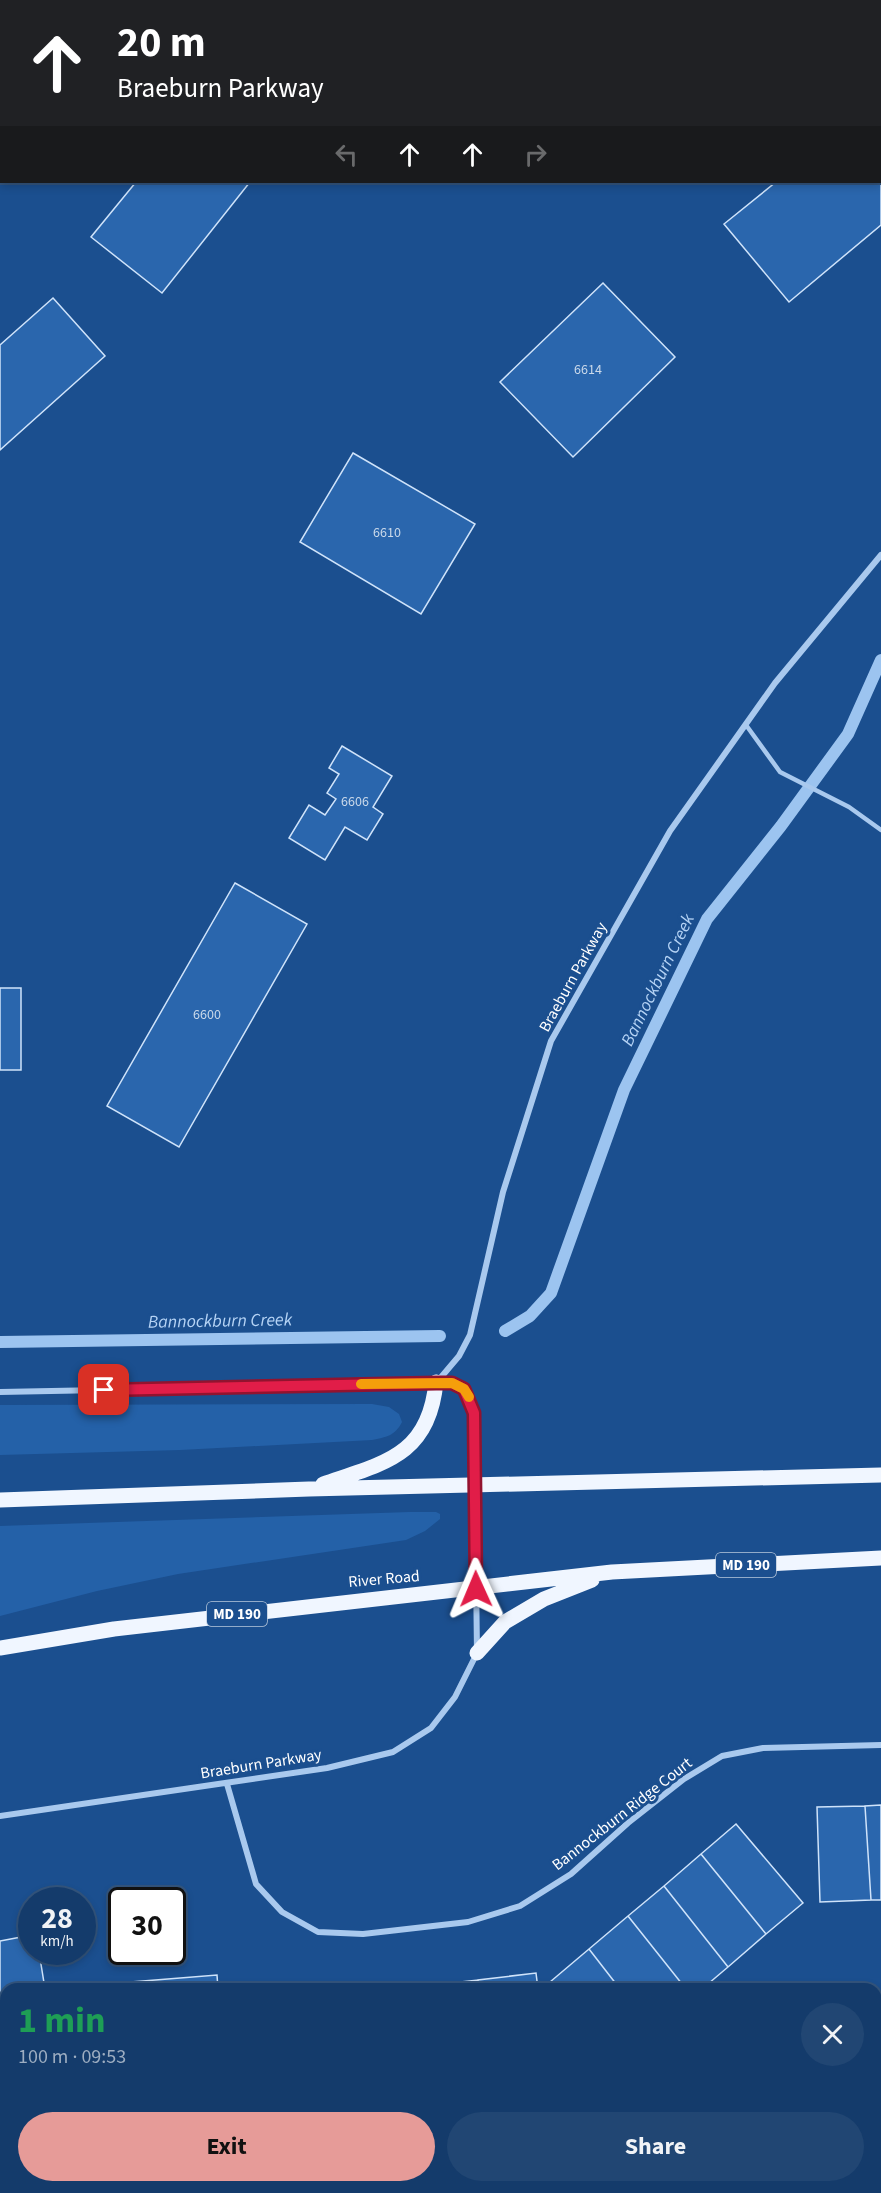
<!DOCTYPE html>
<html lang="en">
<head>
<meta charset="utf-8">
<style>
  :root { --surface:#143b6b; --page:#214673; --text:#f1f3f6; --muted:#9dadc1; --line:#33557e; --accent:#e69b98 }
  body { margin:0; font-family:"Source Sans 3",sans-serif; background:var(--page); color:var(--text); height:100vh; display:flex; flex-direction:column; font-size:22px; white-space:nowrap }
  * { box-sizing:border-box; margin:0 }
  p { font-size:20px; color:var(--muted) }
  .icon { flex:none; width:33px; height:33px; fill:none; stroke:currentColor; stroke-width:2; stroke-linecap:round; stroke-linejoin:round }
  .map { position:relative; flex:1; overflow:hidden }
  .side { position:absolute; left:0px; top:1983px; width:882px; height:210px; display:flex; flex-direction:column; background:var(--surface); border-radius:18px 18px 0 0; box-shadow:0 3px 9px #0003,0 0 0 2px var(--line) }
  .side>* { flex:none }
  .banner { position:absolute; left:0px; top:0px; width:882px; height:183px; box-shadow:0 3px 9px #0003,0 0 0 2px var(--line); background:#202124; color:#fff; overflow:hidden }
  .speed { position:absolute; left:18px; top:1887px; display:flex; gap:12px; font-size:30px; font-weight:700; text-align:center }
  .speed>* { display:grid; place-content:center; width:78px; height:78px; border-radius:50%; background:var(--surface); box-shadow:0 3px 9px #0003,0 0 0 2px var(--line); line-height:1 }
  .speed small { font-size:15px; font-weight:400 }
  .speed .limit { border:3px solid #111; border-radius:9px; background:#fff; color:#111 }
  .pin { position:absolute; display:grid; place-items:center; width:51px; height:51px; color:#fff; margin:-26px; border-radius:12px; box-shadow:0 3px 9px #0006 }
  .me { position:absolute; width:66px; margin:-33px; rotate:359deg; stroke-linejoin:round; filter:drop-shadow(0 0 4px #0008) }
  .turn { display:flex; align-items:center; gap:21px; height:126px; padding:0 18px; font-size:27px }
  .turn .icon { width:78px; height:78px; stroke-width:2.5 }
  .turn b { display:block; font-size:42px; line-height:51px }
  .lanes { display:flex; align-items:center; height:57px; padding:0 18px; background:#0003; justify-content:center; gap:30px; direction:ltr }
  .lanes .off { opacity:.35 }
  .round { display:grid; place-items:center; flex:none; width:63px; height:63px; border-radius:32px; background:var(--page) }
  .overview { display:flex; align-items:center; justify-content:space-between; height:102px; padding:0 18px }
  h1 { font-size:36px; font-weight:700; line-height:45px; color:#1e9e55 }
  .action { display:flex; gap:12px; margin-top:auto; padding:12px 18px }
  .action a { flex:1; height:69px; border-radius:36px; background:var(--accent); color:#111; font-size:24px; font-weight:700; line-height:69px; text-align:center }
  .action a+a { background:var(--page); color:var(--text) }
  .map>svg:first-child { display:block }
  .green { fill:#2461a8 }
  .lines { fill:none; stroke-linecap:round; stroke-linejoin:round }
  .stream { stroke:#9cc4f0; stroke-width:12 }
  .building { fill:#2a66ad; stroke:#cfe3fa; stroke-width:1.5 }
  .lane { stroke:#a9c9ee; stroke-width:4.5 }
  .street { stroke:#a9c9ee; stroke-width:6 }
  .primary { stroke:#f0f6ff; stroke-width:15 }
  .route-casing { stroke:#92132f; stroke-width:15 }
  .route { stroke:#e11d48; stroke-width:10 }
  .slow { stroke:#f59e0b; stroke-width:10 }
  .labels { text-anchor:middle; dominant-baseline:central; stroke-width:6; stroke-linejoin:round; paint-order:stroke }
  .number-label { font-size:14px; fill:#cad9ea }
  .shield { fill:#1b4f8f; stroke:#bbcadd; stroke-width:1.5 }
  .shield-label { font-size:15px; font-weight:bold; fill:#fff }
  .street-label { font-size:16px; fill:#fff; stroke:#1b4f8f }
  .water-label { font-size:18px; font-style:italic; fill:#b5d3f5; stroke:#1b4f8f }
</style>
</head>
<body>
<div class="map">
<svg width="881" height="2193" viewBox="0 0 881 2193">
  <rect width="100%" height="100%" fill="#1b4f8f"/>
  <path class="green" d="M372,1404L389,1407L399,1414L402,1422C395,1436 386,1437 372,1440L180,1450L0,1455V1405Z
    M410,1512H436L440,1514V1519L425,1531L406,1540L178,1574L97,1591L0,1616V1526Z"/>
  <g class="lines">
    <path class="stream" d="M505,1331L530,1316L551,1293L624,1090L707,919L781,826L848,734L881,660
      M0,1342L440,1336"/>
  </g>
  <path class="building" d="M881,151V225L789,302L724,224L776,182H880Z
    M136,182H250L162,293L91,237Z
    M603,283L675,357L573,457L500,382Z
    M53,298L105,356L0,450V345Z
    M353,453L475,524L421,614L300,542Z
    M342,746L392,776L373,807L383,814L367,840L345,827L325,860L289,838L309,805L325,815L336,799L327,793L339,774L329,768Z
    M235,883L307,924L179,1147L107,1106Z
    M0,988H21V1070H0Z
    M881,1805V1900H871L865,1806Z
    M865,1806L871,1900L820,1902L817,1807Z
    M736,1824L803,1903L766,1934L701,1854Z
    M701,1854L766,1934L728,1967L664,1886Z
    M664,1886L728,1967L702,1989H686L628,1916Z
    M628,1916L686,1989H620L589,1949Z
    M32,1935V1952H39L45,1989H6V2014L0,2015V1941Z
    M589,1949L620,1989H556L550,1982Z
    M536,1973L538,1989H479L478,1980Z
    M217,1975L218,1989H132L131,1982Z
    M478,1980L479,1989H433V1985Z
    M433,1985V1989H403Z
    M0,2141H6V2187H68V2193H0Z
    M373,2189L374,2193H326Z"/>
  <g class="lines">
    <path class="lane" d="M746,725L780,772L849,807L881,830"/>
    <path class="street" d="M81,2L83,0
      M0,84L2,82
      M437,1382L459,1356L470,1335L503,1192L551,1041L670,831L775,683L881,555
      M0,1392L452,1383L464,1389L474,1413L477,1653L455,1697L431,1728L393,1752L327,1768L0,1816
      M227,1784L256,1884L282,1912L318,1932L363,1934L468,1922L520,1906L571,1874L628,1823L684,1779L722,1756L763,1748L881,1745"/>
    <path class="primary" d="M323,1484C384,1463 429,1456 436,1382
      M0,1500L309,1489L881,1475
      M0,1648L114,1629L612,1572L881,1558
      M477,1653L505,1622L544,1599L592,1580"/>
  </g>
  <g class="lines">
    <defs>
      <path id="route" d="M104,1390L436,1383H452L464,1389L474,1413L476,1589"/>
    </defs>
    <use href="#route" class="route-casing"/>
    <use href="#route" class="route"/>
    <path class="slow" d="M361,1384L452,1383L464,1389L469,1397"/>
  </g>
  <g class="labels">
    <g class="number-label">
      <text x="588" y="370">6614</text>
      <text x="387" y="533">6610</text>
      <text x="355" y="802">6606</text>
      <text x="207" y="1015">6600</text>
    </g>
    <g class="shield">
      <rect x="716" y="1553" width="60" height="24" rx="4.5"/>
      <rect x="207" y="1602" width="60" height="24" rx="4.5"/>
    </g>
    <g class="shield-label">
      <text x="746" y="1565">MD 190</text>
      <text x="237" y="1614">MD 190</text>
    </g>
    <g class="street-label">
      <text transform="translate(573 977) rotate(-61)">Braeburn Parkway</text>
      <text transform="translate(384 1579) rotate(-5)">River Road</text>
      <text transform="translate(261 1764) rotate(-9)">Braeburn Parkway</text>
      <text transform="translate(622 1814) rotate(-38)">Bannockburn Ridge Court</text>
    </g>
    <g class="water-label">
      <text transform="translate(658 980) rotate(-64)">Bannockburn Creek</text>
      <text transform="translate(220 1321) rotate(-1)">Bannockburn Creek</text>
    </g>
  </g>
</svg>
<div class="speed"><div>28<small>km/h</small></div><div class="limit">30</div></div>
<div class="pin" style="left:104px;top:1390px;background:#d93025"><svg class="icon" aria-label="arrive" viewBox="0 0 24 24"><path d="M6 21V4h12l-3 4 3 4H6"/></svg></div>
<svg class="me" style="left:476px;top:1589px" viewBox="-20 -20 40 40"><path d="M0-17L14 15 0 8-14 15z" fill="#e11d48" stroke="#fff" stroke-width="4"/></svg>
<div class="banner">
<div class="turn"><svg class="icon" aria-label="ahead" viewBox="0 0 24 24"><path d="M12 20V5M6 11l6-6 6 6"/></svg><div><b>20 m</b>Braeburn Parkway</div></div>
<div class="lanes"><svg class="icon off" aria-label="left" viewBox="0 0 24 24"><path d="M17 20v-9H6M10 6l-5 5 5 5"/></svg><svg class="icon" aria-label="ahead" viewBox="0 0 24 24"><path d="M12 20V5M6 11l6-6 6 6"/></svg><svg class="icon" aria-label="ahead" viewBox="0 0 24 24"><path d="M12 20V5M6 11l6-6 6 6"/></svg><svg class="icon off" aria-label="right" viewBox="0 0 24 24"><path d="M7 20v-9h11M14 6l5 5-5 5"/></svg></div>
</div>
<section class="side">
<div class="overview"><div><h1>1 min</h1><p>100 m · 09:53</p></div><a class="round"><svg class="icon" aria-label="close" viewBox="0 0 24 24"><path d="M6 6l12 12M18 6L6 18"/></svg></a></div>
<div class="action"><a>Exit</a><a>Share</a></div>
</section>
</div>
</body>
</html>
